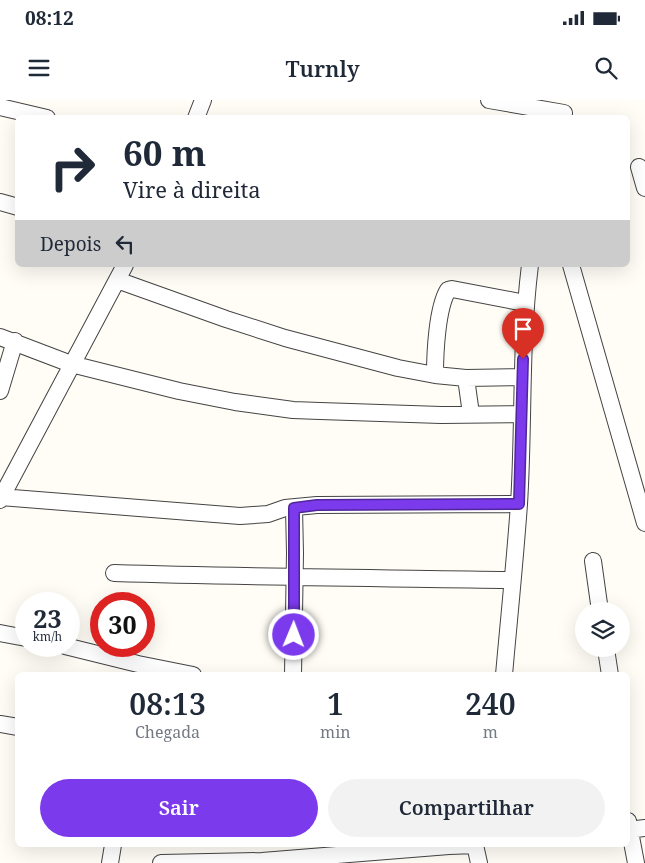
<!DOCTYPE html>
<html lang="pt">
<head>
<meta charset="utf-8">
<style>
  :root { --surface:#fff; --page:#f2f2f3; --text:#1f2937; --muted:#747a83; --accent:#7c3aed }
  body { margin:0; font-family:"Noto Serif",serif; background:var(--page); color:var(--text); height:100vh; display:flex; flex-direction:column; font-size:19px; white-space:nowrap }
  * { box-sizing:border-box; margin:0 }
  p { font-size:16px; color:var(--muted) }
  .icon { flex:none; width:28px; height:28px; fill:none; stroke:currentColor; stroke-width:2; stroke-linecap:round; stroke-linejoin:round }
  .map { position:relative; flex:1; overflow:hidden }
  .side { position:absolute; left:15px; top:572px; width:615px; height:175px; display:flex; flex-direction:column; background:var(--surface); border-radius:8px; box-shadow:0 5px 20px #0002 }
  .side>* { flex:none }
  .guide { position:absolute; left:15px; top:15px; width:615px; height:152px; border-radius:8px; box-shadow:0 5px 20px #0002; background:#fff; color:var(--text); overflow:hidden }
  .tools { position:absolute; left:575px; top:502px; display:grid; gap:10px }
  .tools a { display:grid; place-items:center; width:55px; height:55px; border-radius:50%; background:var(--surface); box-shadow:0 5px 20px #0002; font-size:25px }
  .speed { position:absolute; left:15px; top:492px; display:flex; gap:10px; font-size:25px; font-weight:700; text-align:center }
  .speed>* { display:grid; place-content:center; width:65px; height:65px; border-radius:50%; background:var(--surface); box-shadow:0 5px 20px #0002; line-height:1 }
  .speed small { font-size:12px; font-weight:400 }
  .speed .limit { border:8px solid #d22; background:#fff; color:#111 }
  .pin { position:absolute; display:grid; place-items:center; width:42px; height:42px; color:#fff; margin:-51px -21px; border-radius:50% 50% 50% 0; rotate:-45deg; box-shadow:0 0 5px #0007 }
  .pin .icon { rotate:45deg }
  .me { position:absolute; width:55px; margin:-28px; rotate:1deg; stroke-linejoin:round; filter:drop-shadow(0 0 4px #0008) }
  .turn { display:flex; align-items:center; gap:18px; height:105px; padding:0 25px; font-size:22px }
  .turn .icon { width:65px; height:65px; stroke-width:2.5 }
  .turn b { display:block; font-size:35px; line-height:42px }
  .then { display:flex; align-items:center; height:48px; padding:0 25px; background:#0003; gap:10px; font-size:19px }
  .eta { display:flex; justify-content:space-evenly; align-items:center; height:85px; text-align:center }
  .eta b { font-size:30px; font-weight:600; line-height:35px }
  .primary-button { display:flex; gap:10px; margin-top:auto; padding:10px 25px }
  .primary-button a { flex:1; height:58px; border-radius:30px; background:var(--accent); color:#fff; font-size:20px; font-weight:600; line-height:58px; text-align:center }
  .primary-button a+a { background:var(--page); color:var(--text) }
  .status { display:flex; justify-content:space-between; align-items:center; height:35px; padding:0 25px; background:var(--surface); direction:ltr }
  .status svg { height:14px; fill:currentColor }
  header { display:flex; justify-content:space-between; align-items:center; height:65px; padding:0 25px; background:var(--surface); font-size:22px; font-weight:600 }
  .map>svg:first-child { display:block }
  .lines { fill:none; stroke-linecap:round; stroke-linejoin:round }
  .minor-casing { stroke:#444; stroke-width:18 }
  .minor { stroke:#fff; stroke-width:16 }
  .route-casing { stroke:#51269a; stroke-width:12 }
  .route { stroke:#7c3aed; stroke-width:9 }
</style>
</head>
<body>
<div class="status"><b>08:12</b><svg viewBox="0 0 49 12"><path d="M0 12V9h3v3zM5 12V6h3v6zM10 12V3h3v9zM15 12V0h3v12zM26 1h20v11H26zM47 4h2v5h-2z"/></svg></div>
<header><svg class="icon" aria-label="menu" viewBox="0 0 24 24"><path d="M4 6h16M4 12h16M4 18h16"/></svg>Turnly<svg class="icon" aria-label="search" viewBox="0 0 24 24"><circle cx="10" cy="10" r="6"/><path d="M15 15l6 6"/></svg></header>
<div class="map">
<svg width="645" height="763" viewBox="0 0 645 763">
  <rect width="100%" height="100%" fill="#fffdf5"/>
  <g class="lines">
    <defs>
      <path id="minor" d="M489,0L564,13
        M0,7L47,18
        M196,18L203,0
        M639,67L645,88
        M0,102L18,107
        M571,165L645,423
        M117,180L226,219L285,238L398,268L435,275L466,278L522,277
        M0,237L71,264L179,291L235,302L293,310L320,311L441,315L522,314
        M435,275C435,253 437,208 448,190L452,189L525,203
        M466,278L471,314
        M0,291L15,241
        M0,397L240,416L268,414L285,408L317,405L519,404
        M0,400L125,165
        M593,461L600,511
        M114,473C247,477 379,478 512,480
        M0,533L26,538
        M65,546L138,564L193,575
        M606,549L610,575
        M293,575L295,453L294,408
        M504,575C509,518 515,461 519,404C524,325 520,245 530,165
        M0,624L18,627
        M628,721L636,763
        M628,730L645,728
        M475,745L479,763
        M110,763L113,745
        M161,763L262,761L449,746L476,745"/>
    </defs>
    <use href="#minor" class="minor-casing"/>
    <use href="#minor" class="minor"/>
  </g>
  <g class="lines">
    <defs>
      <path id="route" d="M294,535V408L317,405L519,404L523,259"/>
    </defs>
    <use href="#route" class="route-casing"/>
    <use href="#route" class="route"/>
  </g>
</svg>
<div class="tools">
<a><svg class="icon" aria-label="layers" viewBox="0 0 24 24"><path d="M12 4l9 5-9 5-9-5zM3 14l9 5 9-5"/></svg></a>
</div>
<div class="speed"><div>23<small>km/h</small></div><div class="limit">30</div></div>
<div class="pin" style="left:523px;top:259px;background:#d93025"><svg class="icon" aria-label="arrive" viewBox="0 0 24 24"><path d="M6 21V4h12l-3 4 3 4H6"/></svg></div>
<svg class="me" style="left:294px;top:535px" viewBox="-20 -20 40 40"><circle r="17" fill="#7c3aed" stroke="#fff" stroke-width="3"/><path d="M0-11L8 9 0 5-8 9z" fill="#fff"/></svg>
<div class="guide">
<div class="turn"><svg class="icon" aria-label="right" viewBox="0 0 24 24"><path d="M7 20v-9h11M14 6l5 5-5 5"/></svg><div><b>60 m</b>Vire à direita</div></div>
<div class="then">Depois<svg class="icon" aria-label="left" viewBox="0 0 24 24"><path d="M17 20v-9H6M10 6l-5 5 5 5"/></svg></div>
</div>
<section class="side">
<div class="eta">
<div><b>08:13</b><p>Chegada</p></div>
<div><b>1</b><p>min</p></div>
<div><b>240</b><p>m</p></div>
</div>
<div class="primary-button"><a>Sair</a><a>Compartilhar</a></div>
</section>
</div>
</body>
</html>
